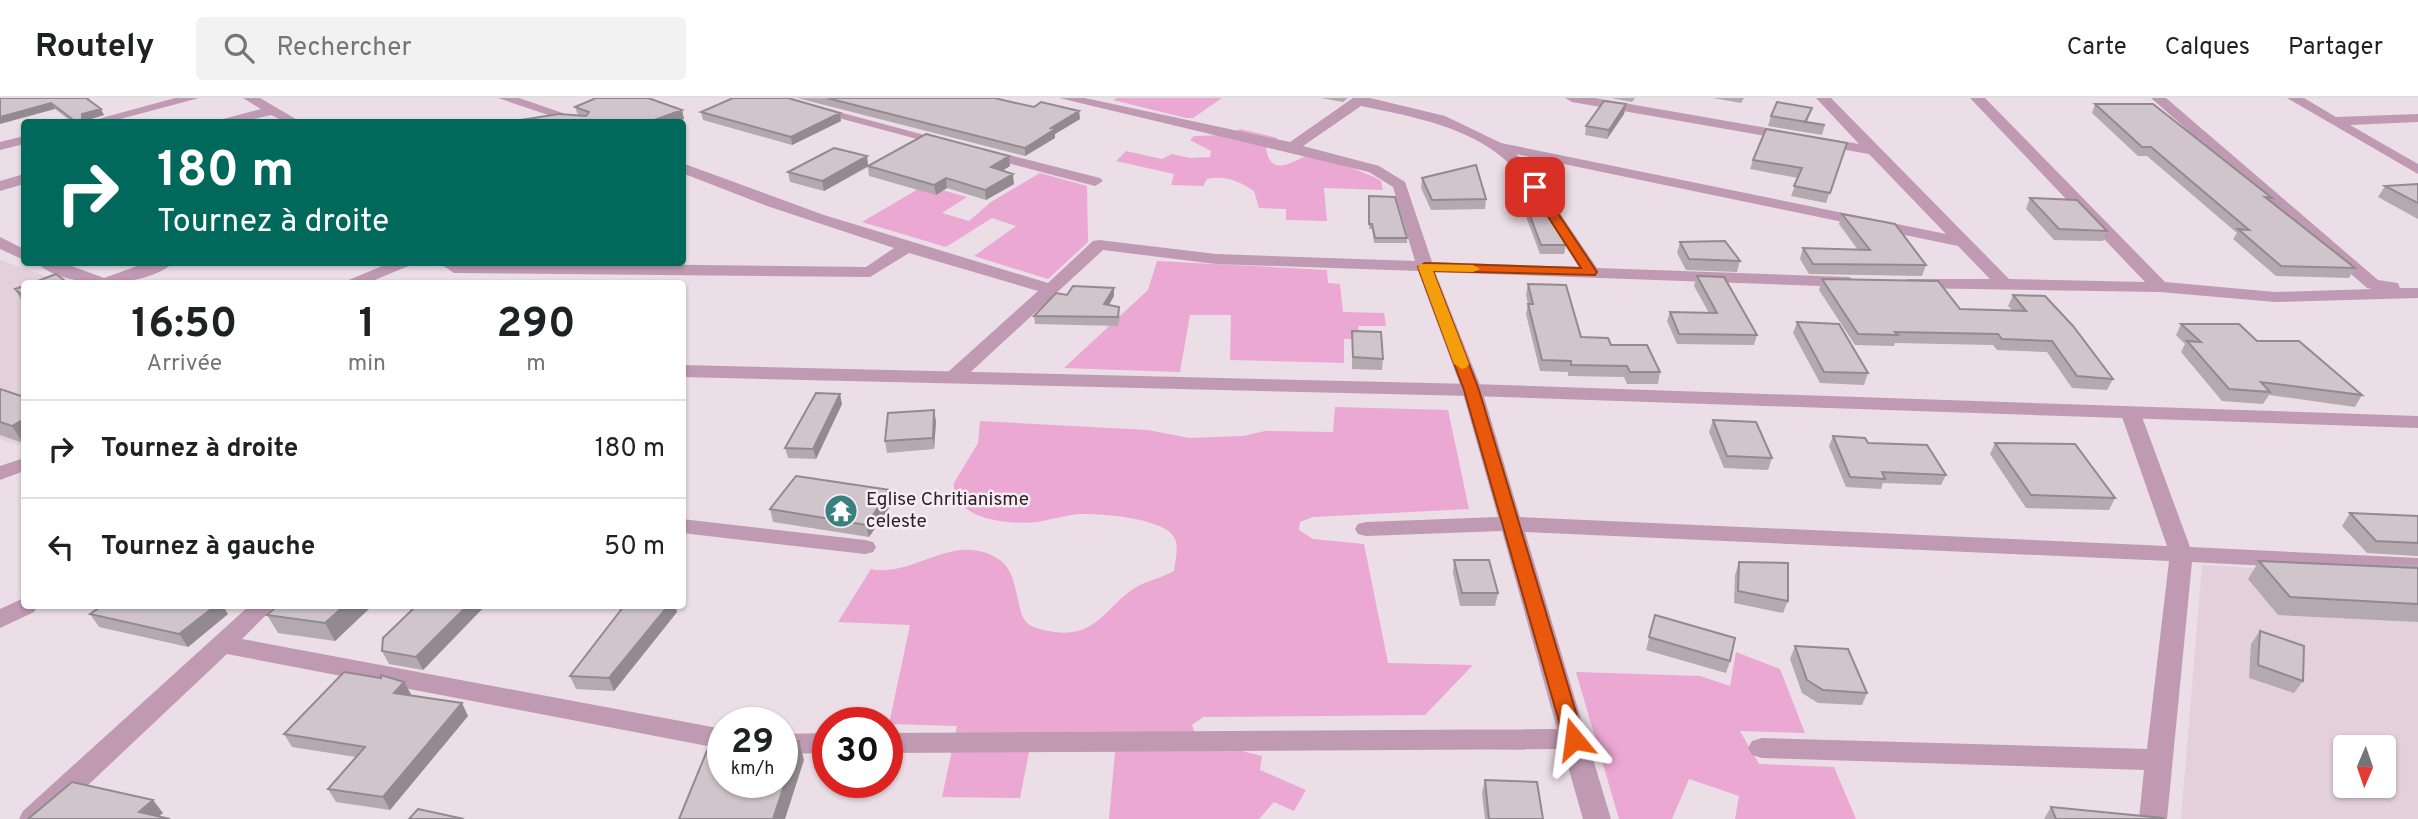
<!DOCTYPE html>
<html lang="fr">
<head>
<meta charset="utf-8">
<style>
  :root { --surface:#fff; --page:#f2f2f2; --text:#202124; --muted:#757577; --line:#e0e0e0 }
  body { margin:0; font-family:Overpass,sans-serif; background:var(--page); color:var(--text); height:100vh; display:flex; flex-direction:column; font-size:26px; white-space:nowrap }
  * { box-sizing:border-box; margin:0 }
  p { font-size:23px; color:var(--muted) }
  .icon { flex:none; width:38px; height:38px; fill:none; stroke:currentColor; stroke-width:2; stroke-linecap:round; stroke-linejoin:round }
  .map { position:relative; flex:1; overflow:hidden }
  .panel { position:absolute; left:21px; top:182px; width:665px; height:329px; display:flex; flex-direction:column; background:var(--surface); border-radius:7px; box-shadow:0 2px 5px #0004 }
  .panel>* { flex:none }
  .top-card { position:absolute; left:21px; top:21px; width:665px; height:147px; border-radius:7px; box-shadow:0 2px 5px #0004; background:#00695c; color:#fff; overflow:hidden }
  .needle { width:46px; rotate:182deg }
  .tools { position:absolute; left:2333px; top:637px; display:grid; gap:14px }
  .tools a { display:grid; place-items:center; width:63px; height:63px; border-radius:7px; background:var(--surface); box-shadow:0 2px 5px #0004; font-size:35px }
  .speed { position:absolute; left:707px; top:609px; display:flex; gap:14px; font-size:35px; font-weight:700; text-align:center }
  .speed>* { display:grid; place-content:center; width:91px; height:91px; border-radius:50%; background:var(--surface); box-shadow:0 2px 5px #0004; line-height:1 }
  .speed small { font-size:18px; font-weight:400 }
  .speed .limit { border:10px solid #d22; background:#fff; color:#111 }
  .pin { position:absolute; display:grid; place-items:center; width:60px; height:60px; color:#fff; margin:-30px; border-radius:14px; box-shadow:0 4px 10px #0006 }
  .me { position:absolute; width:77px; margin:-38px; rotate:344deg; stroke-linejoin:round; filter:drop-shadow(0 0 5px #0008) }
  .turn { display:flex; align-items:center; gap:24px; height:147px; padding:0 21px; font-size:32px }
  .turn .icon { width:91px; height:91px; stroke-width:2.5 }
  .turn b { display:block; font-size:49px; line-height:60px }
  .eta { display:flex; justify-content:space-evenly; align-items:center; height:119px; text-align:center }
  .eta b { font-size:42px; font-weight:700; line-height:49px }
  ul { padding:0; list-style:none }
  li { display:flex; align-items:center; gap:21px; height:98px; padding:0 21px; border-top:2px solid var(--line) }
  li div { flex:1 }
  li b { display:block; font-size:26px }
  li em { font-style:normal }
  header { display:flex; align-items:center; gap:42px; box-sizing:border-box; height:98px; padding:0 35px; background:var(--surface); border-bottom:2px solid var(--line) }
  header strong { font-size:33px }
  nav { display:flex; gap:38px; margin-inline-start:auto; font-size:24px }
  .search { width:490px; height:63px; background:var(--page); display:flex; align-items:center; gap:18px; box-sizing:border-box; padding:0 24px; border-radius:7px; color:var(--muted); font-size:26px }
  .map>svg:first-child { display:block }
  .built { fill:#e3d0db; fill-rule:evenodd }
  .green { fill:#eaa8d2 }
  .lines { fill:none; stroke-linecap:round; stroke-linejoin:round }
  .minor { fill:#c09ab2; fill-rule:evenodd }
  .tertiary { fill:#c09ab2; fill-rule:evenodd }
  .wall { fill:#b4a9af }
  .shaded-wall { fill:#928a8f }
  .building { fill:#d1c5cc; stroke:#928a8f; stroke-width:2 }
  .route { fill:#ea580c; stroke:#983908; stroke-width:2 }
  .slow { fill:#f59e0b }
  .labels { text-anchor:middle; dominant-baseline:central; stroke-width:5; stroke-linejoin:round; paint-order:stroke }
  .poi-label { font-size:19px; fill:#292427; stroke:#f8ebf3; text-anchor:start }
</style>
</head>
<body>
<header>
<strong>Routely</strong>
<div class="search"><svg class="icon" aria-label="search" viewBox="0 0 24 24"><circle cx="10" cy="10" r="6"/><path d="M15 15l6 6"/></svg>Rechercher</div>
<nav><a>Carte</a><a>Calques</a><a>Partager</a></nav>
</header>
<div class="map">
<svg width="2418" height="721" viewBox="0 0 2418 721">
  <rect width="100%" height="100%" fill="#ebdee6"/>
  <path class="built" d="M0,162L65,185L24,186V345L18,347L0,341Z
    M2202,467L2418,480V721H2181ZM2345,649H2384V688H2345Z"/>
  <path class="green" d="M1117,0H1222L1193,20H1186L1113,2Z
    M1240,31L1278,40L1266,50C1271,85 1300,57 1315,55L1374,79L1381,83L1383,92L1324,90L1327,123L1286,122V111L1259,110L1254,93C1239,83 1225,77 1207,81L1203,88L1171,87L1174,76L1116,63L1126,53L1162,61L1172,56L1190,60L1210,59L1211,53L1190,42L1194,38L1228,37Z
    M1040,75L1087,88L1088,144L1048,181L974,158L1016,128L992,120L946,149L862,124L925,87L967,99L942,115L969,123L991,104Z
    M1157,163L1327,172L1328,185L1340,186L1343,214L1384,215L1386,228H1358L1360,241H1344V265L1230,262L1231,217H1190L1180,274L1064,270L1148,192Z
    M1335,309L1448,312L1469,411L1313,419L1300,424L1299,432L1313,441L1364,446L1388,565L1473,567L1425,617L1203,619L1192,627L1197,642L1262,658L1260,672L1306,692L1294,713L1274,704L1259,721H1109L1115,654H1029L1020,700L942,699L957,628L889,626L910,527L838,524L871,471C913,480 951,435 995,459C1016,470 1015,495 1021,514C1025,527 1032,529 1044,532C1099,545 1103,507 1140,487C1151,482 1163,479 1174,473C1175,463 1179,450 1175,441C1168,420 1099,415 1079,416C1065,417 1051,422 1037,424C1011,427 951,422 954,385L978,345L980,323L1148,332L1189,340L1243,338L1265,333L1333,334Z
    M1736,554L1780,571L1805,635L1740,633L1759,666L1834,669L1856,721H1735L1739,698L1689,681L1672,721H1619L1576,574L1700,578L1730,588Z"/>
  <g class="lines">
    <path class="minor" d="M175,0H199L109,24H87Z
      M243,0H260L301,24H285L271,17L242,24H221L223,21L261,11Z
      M498,0H519L589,24H569Z
      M764,0H787L954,45L947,49Z
      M1059,0H1085L1290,44L1353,0H1370L1445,18L1501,45L1946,136L1869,56L1572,4L1565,0H1595L1859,46L1816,0H1831L2009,181L2145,184L1970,0H1985L2165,184L2275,194L2372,191L2367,190L2151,0H2166L2378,182L2398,185L2400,190H2418V200L2275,204L2160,194L1913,190L1907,189L1904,185L1907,181H1990L1958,148L1516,56L1526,65L1597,170L1849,179L1858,184L1849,189L1435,174L1482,292L1520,419L2167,448L2121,316L2131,310L2141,316L2190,449L2418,460V476L2192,464L2167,721H2139L2144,672L1762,660L1752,657L1748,650L1752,643L1762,640L2147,651L2169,463L1525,434L1611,721H1583L1563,651L887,655V635L1557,631L1502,433L1366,438L1358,436L1355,431L1358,426L1366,424L1498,419L1462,292L1418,173L1216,166L1103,152L962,282L955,284L945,278L948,274L1038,193L909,155L870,179L454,175L438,164L866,169L894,150L767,108L682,75V65L824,117L1048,185L1093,143L1099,142L1216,156L1415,163L1393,89L1369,74ZM1361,8C1414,19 1474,29 1514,70C1535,91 1562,142 1579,169L1432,164L1405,84L1379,68L1303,48Z
      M2287,0H2304L2336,19L2418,16V24L2350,27L2418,66V76Z
      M24,38V46L0,52V44Z
      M982,50L1100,80L1103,83L1095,88L977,57V51Z
      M24,76V86L0,93V83Z
      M0,139L24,151V162L0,151Z
      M36,164H61L104,180L148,164H174C147,191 63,192 36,164Z
      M392,164H418L365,186H339Z
      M682,421L865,442L873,444L876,449L873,454L865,456L682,435Z
      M24,500V508H37L34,514L0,530V511Z
      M249,508H275L242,541L723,631V651L227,556L52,721H19L23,713Z
      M828,635V655L782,656V636Z"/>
    <path class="tertiary" d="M682,267L1472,286L2418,318V330L1472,298L682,279Z
      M24,360V373L0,382V368Z"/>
  </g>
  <path class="wall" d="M0,0H90L88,1L104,17L91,21L93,24H72L55,11Z
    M797,0H994L1034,9L1079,13L1080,21L1055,36V40L1025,58Z
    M1321,0H1348L1343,4Z
    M1611,0H1635L1632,4Z
    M1713,0H1744L1741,5Z
    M1626,6L1624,16L1607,41L1585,37L1586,28Z
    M2095,6L2272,100L2270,103L2355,170L2349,180L2276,178L2233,141L2237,135L2147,58H2138L2092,15Z
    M575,9L682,12L684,21L674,24H508L578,17Z
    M1812,10L1807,24L1825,27L1822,37L1768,28L1771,18Z
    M701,14L841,23L792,47L703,22Z
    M1847,45L1826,105L1791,98L1798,80L1750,71L1753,62Z
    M867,58L868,68H1010L1002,73L1014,86L986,102L947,90L936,97L869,78L868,69L824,93L790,84L788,74Z
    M1422,80L1486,101L1485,111L1431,112L1421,90Z
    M2418,86V121L2378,99L2385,88Z
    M1369,98L1407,140V145H1374L1372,131H1369Z
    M2030,100L2107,133L2103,143L2054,142L2026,111Z
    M1526,107L1566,147L1564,156H1540L1525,116Z
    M1842,116L1926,167L1922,178L1809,176L1800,161L1803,150L1858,152L1839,126Z
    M1680,144L1740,163L1737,174L1686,172L1677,155Z
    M1697,178L1757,237L1754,247L1677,246L1667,223L1670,214L1709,215L1694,188Z
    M1822,181L1960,211L2012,212L2008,208L2013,197L2113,281L2107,292L2072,290L2047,254L1997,252L1993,247L1895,245L1894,248L1855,247L1819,192Z
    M1528,186L1581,239L1611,247L1660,274L1658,286H1627L1624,279L1568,278V274L1540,273L1526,216L1528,206L1526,197Z
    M24,188V207L15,191Z
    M1114,198L1109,207L1120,218L1118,228L1035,226L1034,218Z
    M1797,224L1868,275L1864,287L1820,285L1793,235Z
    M2181,226L2257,243L2362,297L2355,309L2269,297L2263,306L2222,303L2181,254L2185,246L2176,237Z
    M1352,233L1383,261L1382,272L1352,271Z
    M0,291L24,299V344L23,345L0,337Z
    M842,306L816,361L788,360L785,350Z
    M1713,322L1772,360L1768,372L1724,370L1709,334Z
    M936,323L934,351L887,355L885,343Z
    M1833,338L1868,345L1946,377L1941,387L1883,385L1881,391L1846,389L1829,348Z
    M1995,345L2115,400L2109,412L2026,410L1990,356Z
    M890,392L893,404L869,439L773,424L770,411Z
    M2350,415L2418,418V458L2367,455L2342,428Z
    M1454,462L1498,495L1495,508H1460L1453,475Z
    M2259,463L2397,469L2399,466H2418V524L2278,517L2248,481Z
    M1739,464L1788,503L1783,515L1734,505L1735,477Z
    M277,508H372L335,543L278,535L267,517Z
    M416,508H485L423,572L389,566L382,553Z
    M624,508H675L677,514L614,593L576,591L570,578Z
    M90,516H228L188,549L99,529Z
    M1655,517L1730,563L1726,575L1646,552Z
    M2260,533L2303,583L2294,595L2249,580L2251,546Z
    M1795,548L1867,595L1862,607L1818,605L1802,595L1790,561Z
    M411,596L410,597L468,618L390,712L336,704L328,691L356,659L292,649L284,636Z
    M1485,682L1543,721H1485L1482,695Z
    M2051,709L2164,721H2044Z"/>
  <path class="shaded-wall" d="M51,5L55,11L0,26V19Z
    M1626,6L1624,16L1607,41L1609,32Z
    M101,11L104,17L91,21L93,24H76L82,16Z
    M682,12L684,21L674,24H649Z
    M1079,13L1080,21L1055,36V40L1025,58V50L1051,30Z
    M840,15L841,23L792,47L791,39Z
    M867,58L868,68L824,93L822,83Z
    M1009,58L1010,68L992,79L991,69Z
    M1013,76L1014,86L986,102L985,92Z
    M946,80L947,90L936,97L934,87Z
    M1114,190V198L1104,215V206Z
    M840,296L842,306L816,361L813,351Z
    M934,312L936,323L934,351L933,340Z
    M24,321V344L23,345L12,328Z
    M890,392L893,404L869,439L866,427Z
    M215,508H223L228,516L188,549L179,536Z
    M344,508H372L335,543L325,525Z
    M467,508H485L423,572L416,559Z
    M668,508H675L677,514L614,593L609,580Z
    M404,584L411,596L401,607L394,595Z
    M462,605L468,618L390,712L383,699Z
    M799,643L804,662L785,721H773Z
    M153,702L163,715L156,721L139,714Z"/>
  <path class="building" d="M0,0H86L101,11L82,16V20L91,21L76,24L51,5L0,19Z
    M596,0H648L682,12L649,24H508L559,16L586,18L589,14L575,9Z
    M733,0H788L840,15L791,39L701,14Z
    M827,0H994L1034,9L1041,4L1079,13L1051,30L1055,31L1025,50Z
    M1604,3L1626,6L1609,32L1586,28Z
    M1777,4L1812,10L1805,24L1825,27L1771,18Z
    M2095,6H2153L2272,100L2265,99L2355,170L2281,168L2238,131L2249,132L2151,49H2142Z
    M1766,31L1847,45L1830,95L1794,88L1802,70L1753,62Z
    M926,36L1009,58L991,69L1013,76L985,92L946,80L934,87L868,68Z
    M834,50L867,58L822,83L788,74Z
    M1476,67L1486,101L1432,102L1422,80Z
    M2418,86V105L2385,88Z
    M1369,98L1395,99L1407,140H1375L1372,126H1369Z
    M2030,100L2077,102L2107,133L2059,131Z
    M1526,107H1545L1566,147H1541Z
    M1842,116L1895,126L1926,167L1813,166L1803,150L1870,152Z
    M1725,143L1740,163L1689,161L1680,144Z
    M56,176L69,186H30Z
    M1697,178L1724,179L1757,237L1679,236L1670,214L1717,215Z
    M1822,181L1938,183L1960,211L2026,213L2013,197L2045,198L2073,228L2113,281L2077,278L2052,243L2002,241L1998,236L1895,234L1898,237L1858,236Z
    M1528,186L1566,187L1581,239L1608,240L1611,247H1647L1660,274H1630L1627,268L1571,267V263L1542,262L1528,206H1533Z
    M24,188V199L15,191Z
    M1073,188L1114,190L1104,206L1119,209L1118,219L1034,218L1056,195L1067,197Z
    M1797,224L1839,226L1868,275L1824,274Z
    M2181,226H2239L2257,243H2299L2362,297L2261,284L2270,294L2229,291L2187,243L2201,244Z
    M1352,233L1381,234L1383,261L1353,259Z
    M0,291L24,299V321L12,328L0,324Z
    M816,295L840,296L813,351L785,350Z
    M934,312L933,340L885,343L888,315Z
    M1713,322L1756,324L1772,360L1727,358Z
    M1833,338L1865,340L1868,345L1927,347L1946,377L1882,374L1885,381L1850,379Z
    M1995,345L2075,346L2115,400L2031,397Z
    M796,378L890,392L866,427L770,411Z
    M2350,415L2418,418V445L2376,443Z
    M1454,462H1489L1498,495H1462Z
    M2259,463L2418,470V506L2290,499Z
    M1739,464L1788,465V503L1738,493Z
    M102,508H215L179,536L90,516Z
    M277,508H344L325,525L267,517Z
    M416,508H467L416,559L382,553L383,540Z
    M624,508H668L609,580L570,578Z
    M1655,517L1735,540L1730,563L1649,539Z
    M2260,533L2304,548L2303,583L2258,567Z
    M1795,548L1848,551L1867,595L1823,592L1807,582Z
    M344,574L381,580V577L404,584L394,595L462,605L383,699L328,691L365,649L284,636Z
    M711,643H723V684H782V643H799L773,721H679Z
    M1485,682L1537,684L1543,721H1489Z
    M72,684L153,702L139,714L170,721H28Z
    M2051,709L2163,720L2164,721H2056Z
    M418,711L464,721H409Z"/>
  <path class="route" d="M1531,87H1539L1597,174L1595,177L1433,173L1479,292L1584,641L1581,647H1567L1564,641L1464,292L1418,169L1425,165L1581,170L1529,89Z"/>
  <path class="slow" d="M1420,166L1473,167L1480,171L1473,174L1433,173L1469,266L1467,269L1462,271L1454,266L1418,169Z"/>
  <defs>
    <symbol id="temple-disc" viewBox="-11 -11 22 22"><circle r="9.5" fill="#39817d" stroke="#f8ebf3"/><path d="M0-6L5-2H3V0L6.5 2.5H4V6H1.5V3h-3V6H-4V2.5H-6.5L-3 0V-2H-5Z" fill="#fff"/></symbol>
  </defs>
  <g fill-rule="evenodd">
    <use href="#temple-disc" x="822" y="394" width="38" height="38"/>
  </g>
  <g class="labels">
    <g class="poi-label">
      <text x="866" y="402">Eglise Chritianisme<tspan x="866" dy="22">celeste</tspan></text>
    </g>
  </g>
</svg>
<div class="tools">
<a><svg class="needle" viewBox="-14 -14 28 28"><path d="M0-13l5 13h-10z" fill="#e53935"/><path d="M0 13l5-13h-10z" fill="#757577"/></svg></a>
</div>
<div class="speed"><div>29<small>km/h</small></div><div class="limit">30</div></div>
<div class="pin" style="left:1535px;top:89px;background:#d93025"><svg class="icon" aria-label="arrive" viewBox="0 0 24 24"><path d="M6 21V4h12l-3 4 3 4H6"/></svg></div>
<svg class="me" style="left:1574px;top:641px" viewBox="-20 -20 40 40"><path d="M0-17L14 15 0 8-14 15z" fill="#ea580c" stroke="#fff" stroke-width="4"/></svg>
<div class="top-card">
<div class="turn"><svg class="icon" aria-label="right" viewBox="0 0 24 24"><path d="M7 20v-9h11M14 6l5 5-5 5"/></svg><div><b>180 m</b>Tournez à droite</div></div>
</div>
<section class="panel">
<div class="eta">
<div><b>16:50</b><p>Arrivée</p></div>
<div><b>1</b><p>min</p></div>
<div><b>290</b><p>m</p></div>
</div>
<ul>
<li><svg class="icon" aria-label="right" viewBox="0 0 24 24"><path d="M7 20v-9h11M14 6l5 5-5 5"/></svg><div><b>Tournez à droite</b></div><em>180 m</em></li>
<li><svg class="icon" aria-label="left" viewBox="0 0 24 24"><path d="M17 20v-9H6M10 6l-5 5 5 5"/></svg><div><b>Tournez à gauche</b></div><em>50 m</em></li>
</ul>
</section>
</div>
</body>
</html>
